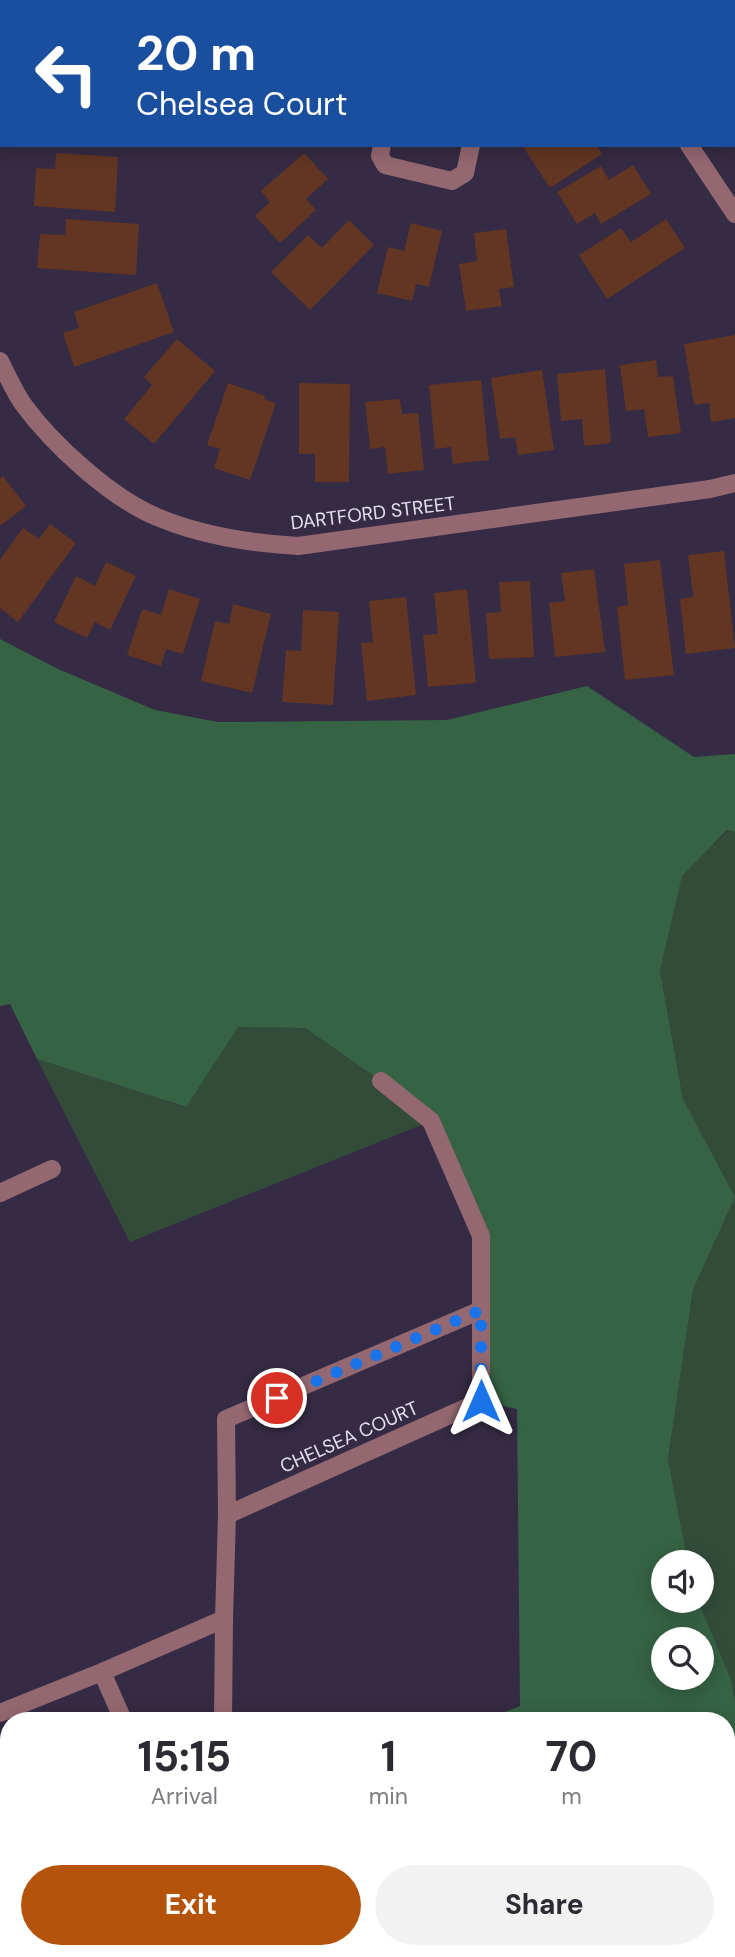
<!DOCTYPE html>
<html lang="en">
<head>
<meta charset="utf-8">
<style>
  :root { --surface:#fff; --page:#f2f2f3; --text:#2b2b33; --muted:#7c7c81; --accent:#b45309 }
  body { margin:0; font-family:"DM Sans",sans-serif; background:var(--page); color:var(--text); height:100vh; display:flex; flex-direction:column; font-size:26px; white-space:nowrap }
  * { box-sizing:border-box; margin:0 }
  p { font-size:23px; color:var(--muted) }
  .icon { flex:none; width:38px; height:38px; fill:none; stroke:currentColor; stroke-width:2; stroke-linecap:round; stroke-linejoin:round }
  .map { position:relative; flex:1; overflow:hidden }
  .panel { position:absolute; left:0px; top:1712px; width:735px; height:247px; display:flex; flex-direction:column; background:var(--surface); border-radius:28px 28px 0 0; box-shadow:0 4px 18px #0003 }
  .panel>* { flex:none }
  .top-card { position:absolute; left:0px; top:0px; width:735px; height:147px; box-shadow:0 4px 18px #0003; background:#1a4fa0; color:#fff; overflow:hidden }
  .buttons { position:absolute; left:651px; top:1550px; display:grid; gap:14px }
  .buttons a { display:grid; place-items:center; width:63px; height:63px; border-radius:50%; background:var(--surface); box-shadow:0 4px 18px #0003; font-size:35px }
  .pin { position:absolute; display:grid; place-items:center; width:60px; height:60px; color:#fff; margin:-30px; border:4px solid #fff; border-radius:50%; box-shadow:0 2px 7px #0007 }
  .me { position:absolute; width:77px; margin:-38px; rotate:0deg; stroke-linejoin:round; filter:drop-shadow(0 0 5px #0008) }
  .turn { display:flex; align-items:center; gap:24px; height:147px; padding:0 21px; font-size:32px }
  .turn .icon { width:91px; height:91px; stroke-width:2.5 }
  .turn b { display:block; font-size:49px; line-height:60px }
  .eta { display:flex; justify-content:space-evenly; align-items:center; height:119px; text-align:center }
  .eta b { font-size:42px; font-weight:700; line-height:49px }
  .cta { display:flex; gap:14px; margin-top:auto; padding:14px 21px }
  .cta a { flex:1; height:80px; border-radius:42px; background:var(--accent); color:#fff; font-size:28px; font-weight:700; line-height:80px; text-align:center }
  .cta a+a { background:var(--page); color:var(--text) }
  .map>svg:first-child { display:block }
  .built { fill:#403453 }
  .green { fill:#334c3a }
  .forest { fill:#366344; fill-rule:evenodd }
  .building { fill:#623623 }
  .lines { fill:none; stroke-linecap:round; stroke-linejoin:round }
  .minor { stroke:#946871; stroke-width:18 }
  .route { stroke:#1a73e8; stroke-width:12; stroke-dasharray:0 21.6 }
  .labels { text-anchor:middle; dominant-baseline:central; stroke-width:7; stroke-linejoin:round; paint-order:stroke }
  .street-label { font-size:19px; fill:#e6e0f1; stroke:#352b44 }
</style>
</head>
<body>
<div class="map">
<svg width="735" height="1957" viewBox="0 0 735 1957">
  <rect width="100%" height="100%" fill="#352b44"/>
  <path class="built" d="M9,1910V1950H394L396,1957H0V1913Z"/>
  <path class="green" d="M728,830L735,832V1703L731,1679L698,1601H702V1563H688L668,1459L693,1290L735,1197L683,1099L660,971L682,875Z
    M238,1026L305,1028L381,1081L431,1121L130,1242L37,1059L185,1107Z
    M726,1862L731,1867L735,1869V1957H511V1950H726Z"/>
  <path class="forest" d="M0,639L58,669L155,710L218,722L447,720L587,686L694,757L735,754V832L727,830L682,876L660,971L683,1099L735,1197L693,1290L668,1459L688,1563H663V1601H698L731,1679L735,1703V1869L731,1867L726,1862V1720H486L520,1706L517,1409L481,1401V1236L431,1121L381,1081L305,1028L238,1027L186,1107L37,1059L10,1004L0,1006ZM663,1640H702V1678H663Z
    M394,1950H511V1957H396Z"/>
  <path class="building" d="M522,145H596L602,154L550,188Z
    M56,153L118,157L115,212L34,206L36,168L55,169Z
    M304,153L328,179L306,199L316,210L280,243L255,216L270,202L261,191Z
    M633,165L651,194L601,224L595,213L577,224L557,192L601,166L609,180Z
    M66,219L139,224L136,275L37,268L40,234L65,235Z
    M666,219L685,248L607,299L579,255L621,228L631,242Z
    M349,220L374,245L310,310L271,272L308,235L322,248Z
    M411,223L442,231L429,287L416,284L412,301L377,293L388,247L404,251Z
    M506,229L514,287L499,289L502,306L466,311L459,264L477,261L474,233Z
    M157,283L174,332L74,367L63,333L79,328L74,312Z
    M735,335V418L711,422L709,403L694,405L684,344Z
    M177,339L215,371L154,444L124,419L152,385L144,377Z
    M656,360L658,377L673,376L681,433L648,437L644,409L626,411L620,365Z
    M605,369L611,443L584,446L582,419L561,421L557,374Z
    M542,370L554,450L518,455L515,437L500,439L491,378Z
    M481,380L489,460L453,464L451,447L435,449L429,385Z
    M228,383L265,396L264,399L276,403L250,480L214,468L220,449L207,445Z
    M299,383L350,384L349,482H315V454H299Z
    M400,399L402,414L418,413L424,470L388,474L385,447L370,449L365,402Z
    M3,476L26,506L0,526V479Z
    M50,524L76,543L18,622L0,608V560L23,528L39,539Z
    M724,551L735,648L686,654L680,599L693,597L688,555Z
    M660,560L674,675L625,680L617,607L628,605L624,564Z
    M106,562L136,576L110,630L95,622L87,638L54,622L76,576L95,586Z
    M594,569L605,652L555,657L549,603L565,601L561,573Z
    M530,581L534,657L489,659L486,613L501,612L499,582Z
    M169,589L200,599L183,654L166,649L161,666L127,655L142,609L161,615Z
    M467,589L476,683L428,687L423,635L438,634L434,593Z
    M406,597L416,695L367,701L361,643L373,642L369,601Z
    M233,604L271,614L252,693L201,681L215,621L229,624Z
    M303,610L339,612L333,705L282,702L286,650L301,651Z"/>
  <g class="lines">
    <path class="minor" d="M593,0L594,2
      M382,145L380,156L385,165L452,181L465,173L471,145
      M689,145L735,214
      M0,361C7,375 14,391 23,404C52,444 111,498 157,517C202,536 249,543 298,546L710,489L735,483
      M0,1193L52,1169
      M227,1515L481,1401V1236L431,1121L381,1081
      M102,1672L123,1720
      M0,1713L102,1672L224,1619L227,1515L226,1419L481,1310
      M223,1720L224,1619
      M375,1950L376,1957
      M183,1957L184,1950"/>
  </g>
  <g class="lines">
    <path class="route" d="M277,1398L481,1310V1401"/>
  </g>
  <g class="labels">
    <g class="street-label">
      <text transform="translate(373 513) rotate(-7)">DARTFORD STREET</text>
      <text transform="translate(349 1437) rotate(-24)">CHELSEA COURT</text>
    </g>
  </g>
</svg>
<div class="buttons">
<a><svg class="icon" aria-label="sound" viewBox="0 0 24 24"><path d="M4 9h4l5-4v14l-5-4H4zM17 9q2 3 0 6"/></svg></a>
<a><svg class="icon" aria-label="search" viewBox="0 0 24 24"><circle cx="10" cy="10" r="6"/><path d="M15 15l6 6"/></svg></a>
</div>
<div class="pin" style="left:277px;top:1398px;background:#d93025"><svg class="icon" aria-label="arrive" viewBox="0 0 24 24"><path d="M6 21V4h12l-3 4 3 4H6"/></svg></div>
<svg class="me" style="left:481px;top:1401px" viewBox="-20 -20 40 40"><path d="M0-17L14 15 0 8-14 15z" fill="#1a73e8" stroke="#fff" stroke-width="4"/></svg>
<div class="top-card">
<div class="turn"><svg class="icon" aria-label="left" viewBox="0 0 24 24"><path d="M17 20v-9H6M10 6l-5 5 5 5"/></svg><div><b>20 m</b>Chelsea Court</div></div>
</div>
<section class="panel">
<div class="eta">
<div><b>15:15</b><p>Arrival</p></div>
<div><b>1</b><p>min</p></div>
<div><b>70</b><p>m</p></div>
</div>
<div class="cta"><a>Exit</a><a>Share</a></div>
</section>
</div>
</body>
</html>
